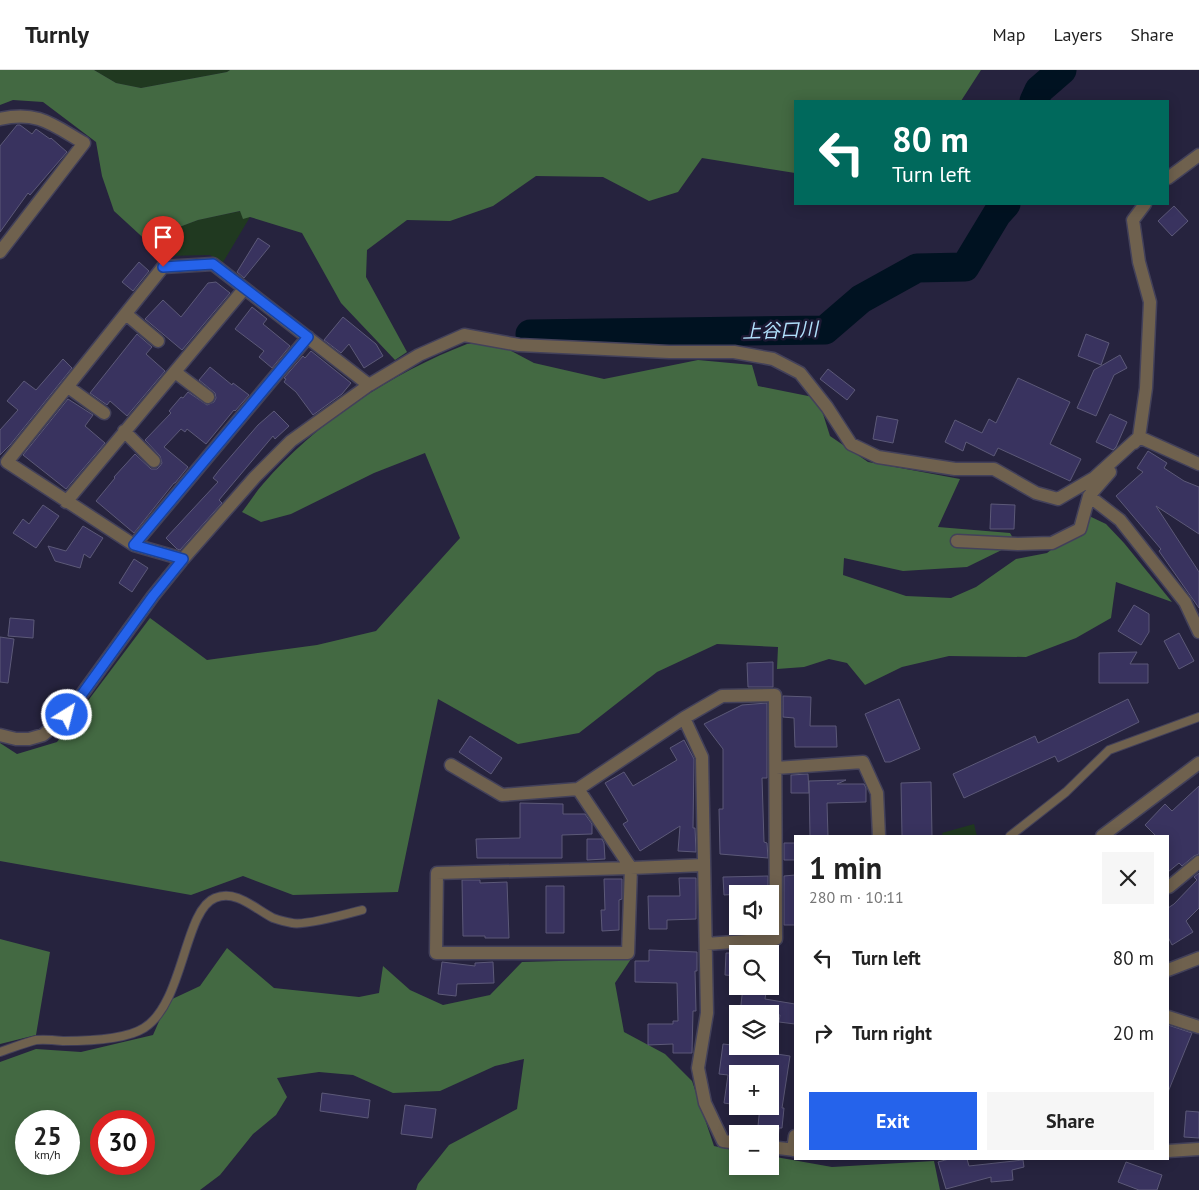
<!DOCTYPE html>
<html lang="en">
<head>
<meta charset="utf-8">
<style>
  :root { --surface:#fff; --page:#f6f6f6; --text:#222; --muted:#767676; --line:#e0e0e0; --accent:#2563eb }
  body { margin:0; font-family:"PT Sans","Noto Sans JP",sans-serif; background:var(--page); color:var(--text); height:100vh; display:flex; flex-direction:column; font-size:19px; white-space:nowrap }
  * { box-sizing:border-box; margin:0 }
  p { font-size:16px; color:var(--muted) }
  .icon { flex:none; width:28px; height:28px; fill:none; stroke:currentColor; stroke-width:2; stroke-linecap:round; stroke-linejoin:round }
  .map { position:relative; flex:1; overflow:hidden }
  .side { position:absolute; left:794px; top:765px; width:375px; height:325px; display:flex; flex-direction:column; background:var(--surface); border-radius:0px; box-shadow:0 2px 12px #0003 }
  .side>* { flex:none }
  .top-card { position:absolute; left:794px; top:30px; width:375px; height:105px; border-radius:0px; box-shadow:0 2px 12px #0003; background:#00695c; color:#fff; overflow:hidden }
  .fabs { position:absolute; left:729px; top:815px; display:grid; gap:10px }
  .fabs a { display:grid; place-items:center; width:50px; height:50px; border-radius:0px; background:var(--surface); box-shadow:0 2px 12px #0003; font-size:25px }
  .speed { position:absolute; left:15px; top:1040px; display:flex; gap:10px; font-size:25px; font-weight:700; text-align:center }
  .speed>* { display:grid; place-content:center; width:65px; height:65px; border-radius:50%; background:var(--surface); box-shadow:0 2px 12px #0003; line-height:1 }
  .speed small { font-size:12px; font-weight:400 }
  .speed .limit { border:8px solid #d22; background:#fff; color:#111 }
  .pin { position:absolute; display:grid; place-items:center; width:42px; height:42px; color:#fff; margin:-51px -21px; border-radius:50% 50% 50% 0; rotate:-45deg; box-shadow:0 0 5px #0007 }
  .pin .icon { rotate:45deg }
  .me { position:absolute; width:55px; margin:-28px; rotate:36deg; stroke-linejoin:round; filter:drop-shadow(0 0 4px #0008) }
  .turn { display:flex; align-items:center; gap:18px; height:105px; padding:0 15px; font-size:22px }
  .turn .icon { width:65px; height:65px; stroke-width:2.5 }
  .turn b { display:block; font-size:35px; line-height:42px }
  .round { display:grid; place-items:center; flex:none; width:52px; height:52px; border-radius:0px; background:var(--page) }
  .head { display:flex; align-items:center; justify-content:space-between; height:85px; padding:0 15px }
  h1 { font-size:30px; font-weight:700; line-height:38px }
  .cta { display:flex; gap:10px; margin-top:auto; padding:10px 15px }
  .cta a { flex:1; height:58px; border-radius:0px; background:var(--accent); color:#fff; font-size:20px; font-weight:700; line-height:58px; text-align:center }
  .cta a+a { background:var(--page); color:var(--text) }
  ul { padding:0; list-style:none }
  li { display:flex; align-items:center; gap:15px; height:75px; padding:0 15px }
  li div { flex:1 }
  li b { display:block; font-size:19px }
  li em { font-style:normal }
  header { display:flex; align-items:center; gap:30px; box-sizing:border-box; height:70px; padding:0 25px; background:var(--surface); border-bottom:1px solid var(--line) }
  header strong { font-size:24px }
  nav { display:flex; gap:28px; margin-inline-start:auto; font-size:18px }
  .map>svg:first-child { display:block }
  .green { fill:#203920 }
  .forest { fill:#436942; fill-rule:evenodd }
  .lines { fill:none; stroke-linecap:round; stroke-linejoin:round }
  .river { stroke:#001221; stroke-width:29 }
  .building { fill:#39335f; stroke:#5c5978 }
  .service-casing { stroke:#43415a; stroke-width:10 }
  .minor-casing { stroke:#43415a; stroke-width:15 }
  .service { stroke:#6f614e; stroke-width:8 }
  .minor { stroke:#6f614e; stroke-width:12 }
  .route-casing { stroke:#184099; stroke-width:12 }
  .route { stroke:#2563eb; stroke-width:9 }
  .labels { text-anchor:middle; dominant-baseline:central; stroke-width:5; stroke-linejoin:round; paint-order:stroke }
  .water-label { font-size:19px; font-style:italic; fill:#b0dffb; stroke:#1c1933 }
</style>
</head>
<body>
<header>
<strong>Turnly</strong>
<nav><a>Map</a><a>Layers</a><a>Share</a></nav>
</header>
<div class="map">
<svg width="1199" height="1120" viewBox="0 0 1199 1120">
  <rect width="100%" height="100%" fill="#26233e"/>
  <path class="green" d="M94,0H230L227,2L141,18L116,13Z
    M241,141L250,147L222,194L210,185L163,186L174,159L198,150Z
    M974,754L977,766H943L942,763Z"/>
  <path class="forest" d="M0,0H94L116,13L141,18L227,2L230,0H981L961,31H795V103L702,88L678,122L649,131L603,107L536,106L493,136L450,151L407,150L367,180L366,207L407,282L395,290L341,233L302,163L250,147L243,149L240,141L198,150L174,159L163,186L114,141L102,106L96,72L43,32L13,30L0,35Z
    M467,274H498L534,293L604,309L698,290L752,295L758,316L818,328L830,366L868,392L960,409L938,457L1010,463L1016,473L967,497L903,501L844,488L843,505L906,526L951,528L976,517L1016,489L1047,483L1067,468L1087,445L1106,454L1124,473L1172,532L1116,512L1111,548L1076,568L1026,587L949,586L902,597L865,615L847,593L829,589L804,597L777,599L778,577L717,574L657,602L579,663L518,674L438,629L398,822L293,825L243,806L191,825L0,791V673L17,684L57,672L150,548L207,590L317,575L376,561L460,468L425,383L374,403L291,444L261,452L242,442C249,433 255,423 263,414C315,353 392,303 467,274Z
    M0,869L50,882L36,965L0,974Z
    M227,878L274,918L359,927L379,923L383,896L410,920L443,935L490,925L522,892L631,889L615,913L624,962L665,984L692,1011L714,1076L737,1081L738,1096H770V1086L832,1097L934,1091L940,1120H416L418,1114L449,1075L517,1039L524,989L495,996L440,1021L393,1023L353,1005L319,1002L277,1008L287,1027L276,1045L253,1064L220,1105L200,1120H0V992L36,979L81,982L153,965L168,931L200,916ZM26,1051H69V1094H26ZM101,1051H144V1094H101Z"/>
  <g class="lines">
    <path class="river" d="M1034,31L1039,20L1062,0
      M530,264L825,260L861,229L917,198L965,197L997,144L1006,134"/>
  </g>
  <path class="building" d="M17,55H20L32,64L36,59L50,69L51,68L67,82L30,125L28,123L0,162V76Z
    M1174,136L1188,151L1172,166L1158,151Z
    M258,168L270,176L244,208L237,202Z
    M139,192L149,201L133,221L122,212Z
    M216,212L230,223L182,280L145,249L163,230L181,247L208,213Z
    M252,237L267,249L263,254L290,276L272,298L259,287L264,281L235,259Z
    M343,247L376,274L383,286L364,298L349,274L341,283L324,270Z
    M137,264L152,277L146,284L165,301L127,346L110,331L107,335L90,323Z
    M1086,264L1109,273L1101,295L1078,286Z
    M311,281L351,313L342,324L313,345L296,322L284,312L286,309L284,308L303,286L305,288Z
    M1120,285L1127,298L1114,305L1096,346L1077,338L1094,300Z
    M63,289L72,298L10,375L0,385V360L18,340L7,331L24,311L36,320Z
    M210,297L232,315L233,313L249,325L235,341L234,340L206,374L187,359L185,362L181,359L164,377L188,397L175,413H174L134,463L96,431L115,408L114,407L135,384L151,399H157L160,396L162,393L160,386L145,370L171,343L169,341L181,327L183,328L188,322L207,335L214,332L216,328L215,323L199,310Z
    M828,299L855,320L847,330L820,309Z
    M1018,308L1070,332L1050,374L1081,389L1070,411L998,378L994,386L966,372L963,381L945,372L955,350L982,363L989,349L996,353Z
    M68,329L93,345L85,356L105,373L66,419L23,385Z
    M274,341L289,356L275,369L273,366L219,430L222,433L180,480L177,479L166,468L218,412L213,408L220,399L258,355Z
    M1110,344L1127,352L1116,377L1113,380L1096,372Z
    M877,346L898,350L893,373L873,369Z
    M1148,381L1167,393L1164,398L1184,411L1199,417V464L1156,436L1199,502V538L1159,481L1161,479L1116,426L1143,402L1137,398Z
    M991,434L1015,435L1014,459H990Z
    M43,435L59,446L36,478L13,463L23,449L29,454Z
    M83,456L103,468L90,488L84,484L80,498L55,491L48,476L66,481Z
    M134,489L148,498L132,522L119,513Z
    M1134,535L1149,544V562L1141,575L1118,561Z
    M10,548L34,550L33,568L8,566Z
    M1179,563L1194,591L1179,599L1164,571Z
    M0,567L14,569L8,613L0,612Z
    M1137,582L1130,594H1148V613H1099V583Z
    M773,592V617H748L747,593Z
    M783,626L811,627L810,656H836L837,677H795L794,648L783,647Z
    M899,629L920,679L890,692H885L865,644Z
    M1128,629L1139,652L1058,692L1055,686L964,728L953,704L1035,666L1038,673Z
    M767,633V708H762L764,772L767,773L768,788L720,784L719,739H723V679L704,654L742,635Z
    M470,666L502,688L491,704L459,682Z
    M684,670L694,689L693,758H695L696,782L678,781L680,756L640,781L623,754L628,751L605,713L624,702L633,716L677,690L670,678Z
    M808,704L809,723H791V705Z
    M846,710L837,714H864L866,718V732L827,733L828,766H810L809,711Z
    M931,712L932,766H902L901,713Z
    M1199,716V784L1194,786L1182,796L1179,793L1168,802V766H1156L1145,755L1165,734L1172,741Z
    M520,733L563,734V744H585L592,754V764L562,765V788H477L476,769L520,768Z
    M587,769H602L604,773L605,789L587,790Z
    M784,773H795V790H784Z
    M1199,803V838L1186,851L1193,862L1172,875L1168,867V838L1174,834L1197,810L1194,807Z
    M795,805V855H784V806Z
    M768,806V819L741,820V824L724,825L723,807Z
    M679,808H696V849L667,850V859H649L648,826H680Z
    M604,809H622V829L619,830V860L602,861L601,840H605Z
    M462,810H480V813L507,812L509,868H485V866H463Z
    M546,816H564V863H546Z
    M649,880L697,882V901H695L696,941H693L692,983H673V974L648,975V954H673V951H678L677,913L635,912V891H649Z
    M726,883H738V906L725,905Z
    M442,892L475,896V893L493,892L494,913L457,914L456,926L438,924Z
    M743,916H767L765,929L795,934V954L779,952L780,945L740,944Z
    M1168,955L1192,963L1168,1022Z
    M723,974L751,977V980L790,986L782,1038H784L782,1058H779L778,1070L770,1069V1057L758,1056L760,1036L770,1037V1004H738V1035L724,1033L728,1005L719,1004Z
    M322,1023L370,1030L368,1048L320,1041Z
    M405,1035L436,1039L432,1068L401,1064Z
    M1186,1041L1199,1042V1068L1184,1067Z
    M949,1089H967L969,1096L1023,1090L1024,1097L1012,1100L1013,1110L991,1112V1107L946,1119L938,1092Z
    M1126,1092L1162,1105L1157,1120H1139L1118,1112Z"/>
  <g class="lines">
    <defs>
      <path id="service" d="M1010,766L1066,722L1109,680L1199,647
        M0,982C12,978 24,973 36,970C44,969 54,970 63,971C85,971 125,970 144,958C184,933 184,840 215,828C236,819 255,839 273,848C279,850 286,852 292,853C305,856 347,844 362,840"/>
      <path id="minor" d="M0,49C37,40 53,55 84,73L0,182
        M1168,108L1199,85
        M126,244L158,271
        M175,302L208,327
        M68,317L104,343
        M124,361L154,391
        M1139,367L1199,394
        M1134,373L1139,367L1146,318L1150,232L1139,192L1133,150L1145,134
        M1089,426L1120,450L1185,532L1199,562
        M66,432L244,219
        M957,471L1018,474L1052,473L1080,459L1089,426L1110,402
        M134,475L308,267
        M183,489L134,475L7,392L163,197L213,194L369,315
        M684,648L702,687L707,943L698,998L705,1033L723,1071L738,1073
        M0,665L16,669H29L43,665L67,645L153,526L183,489L255,407L291,371L369,315L419,285L464,265L519,275L669,282H734L773,289L800,303L827,337L851,374L878,387L955,399H994L1036,423L1058,429L1094,408L1139,367
        M451,695L502,725L578,719L684,648L722,626L775,625L776,869L706,874
        M776,698L863,692L877,723L879,766
        M578,719L631,798L628,883H436L437,803L631,798L704,795
        M1102,766L1199,693
        M1169,817L1199,792
        M1168,900L1199,888
        M1168,947L1199,957
        M770,1077L795,1080
        M793,1080L795,1066
        M1168,1081L1199,1079"/>
    </defs>
    <use href="#service" class="service-casing"/>
    <use href="#minor" class="minor-casing"/>
    <use href="#service" class="service"/>
    <use href="#minor" class="minor"/>
  </g>
  <g class="lines">
    <defs>
      <path id="route" d="M67,645L153,526L183,489L134,475L308,267L213,194L163,197"/>
    </defs>
    <use href="#route" class="route-casing"/>
    <use href="#route" class="route"/>
  </g>
  <g class="labels">
    <g class="water-label">
      <text transform="translate(780 260) rotate(-2)">上谷口川</text>
    </g>
  </g>
</svg>
<div class="fabs">
<a><svg class="icon" aria-label="sound" viewBox="0 0 24 24"><path d="M4 9h4l5-4v14l-5-4H4zM17 9q2 3 0 6"/></svg></a>
<a><svg class="icon" aria-label="search" viewBox="0 0 24 24"><circle cx="10" cy="10" r="6"/><path d="M15 15l6 6"/></svg></a>
<a><svg class="icon" aria-label="layers" viewBox="0 0 24 24"><path d="M12 4l9 5-9 5-9-5zM3 14l9 5 9-5"/></svg></a>
<a>+</a>
<a>−</a>
</div>
<div class="speed"><div>25<small>km/h</small></div><div class="limit">30</div></div>
<div class="pin" style="left:163px;top:197px;background:#d93025"><svg class="icon" aria-label="arrive" viewBox="0 0 24 24"><path d="M6 21V4h12l-3 4 3 4H6"/></svg></div>
<svg class="me" style="left:67px;top:645px" viewBox="-20 -20 40 40"><circle r="17" fill="#2563eb" stroke="#fff" stroke-width="3"/><path d="M0-11L8 9 0 5-8 9z" fill="#fff"/></svg>
<div class="top-card">
<div class="turn"><svg class="icon" aria-label="left" viewBox="0 0 24 24"><path d="M17 20v-9H6M10 6l-5 5 5 5"/></svg><div><b>80 m</b>Turn left</div></div>
</div>
<section class="side">
<div class="head"><div><h1>1 min</h1><p>280 m · 10:11</p></div><a class="round"><svg class="icon" aria-label="close" viewBox="0 0 24 24"><path d="M6 6l12 12M18 6L6 18"/></svg></a></div>
<ul>
<li><svg class="icon" aria-label="left" viewBox="0 0 24 24"><path d="M17 20v-9H6M10 6l-5 5 5 5"/></svg><div><b>Turn left</b></div><em>80 m</em></li>
<li><svg class="icon" aria-label="right" viewBox="0 0 24 24"><path d="M7 20v-9h11M14 6l5 5-5 5"/></svg><div><b>Turn right</b></div><em>20 m</em></li>
</ul>
<div class="cta"><a>Exit</a><a>Share</a></div>
</section>
</div>
</body>
</html>
